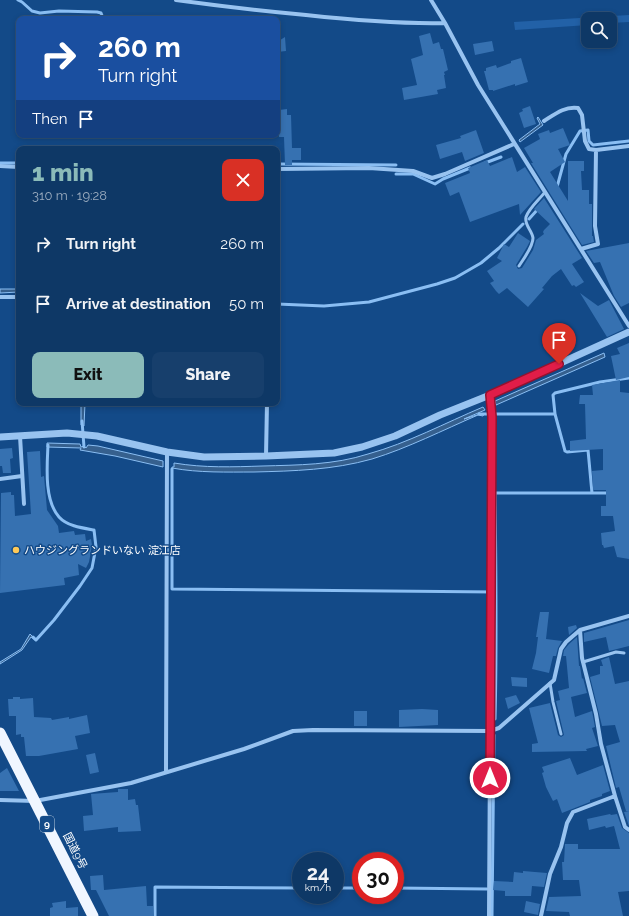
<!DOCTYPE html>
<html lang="en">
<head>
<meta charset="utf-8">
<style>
  :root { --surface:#0e3866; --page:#173f6c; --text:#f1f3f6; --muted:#9bacbf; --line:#2e527a; --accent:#8bbbb9 }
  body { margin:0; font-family:Raleway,"Noto Sans JP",sans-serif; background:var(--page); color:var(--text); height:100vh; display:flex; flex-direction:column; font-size:15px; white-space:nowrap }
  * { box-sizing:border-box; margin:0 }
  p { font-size:13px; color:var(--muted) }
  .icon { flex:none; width:22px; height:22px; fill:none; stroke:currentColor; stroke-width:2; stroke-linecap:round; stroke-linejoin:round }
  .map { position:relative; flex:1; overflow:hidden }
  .panel { position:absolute; left:16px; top:146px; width:264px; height:260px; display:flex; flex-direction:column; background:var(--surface); border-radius:8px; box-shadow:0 2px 6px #0003,0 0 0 1px var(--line) }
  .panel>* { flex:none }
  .hud { position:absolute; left:16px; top:16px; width:264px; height:122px; border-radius:8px; box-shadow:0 2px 6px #0003,0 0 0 1px var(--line); background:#1a4fa0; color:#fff; overflow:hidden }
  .tools { position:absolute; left:581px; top:12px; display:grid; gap:8px }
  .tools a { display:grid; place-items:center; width:36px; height:36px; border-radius:8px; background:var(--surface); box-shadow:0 2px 6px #0003,0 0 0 1px var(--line); font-size:20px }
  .speed { position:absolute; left:292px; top:852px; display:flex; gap:8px; font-size:20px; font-weight:700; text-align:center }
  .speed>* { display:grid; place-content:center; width:52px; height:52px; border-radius:50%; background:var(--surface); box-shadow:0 2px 6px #0003,0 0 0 1px var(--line); line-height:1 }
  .speed small { font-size:10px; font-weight:400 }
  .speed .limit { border:6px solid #d22; background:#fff; color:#111 }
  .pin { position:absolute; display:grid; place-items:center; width:34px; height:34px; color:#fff; margin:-41px -17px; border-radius:50% 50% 50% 0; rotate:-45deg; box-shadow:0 0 4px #0007 }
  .pin .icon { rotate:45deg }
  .me { position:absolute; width:44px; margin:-22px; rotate:0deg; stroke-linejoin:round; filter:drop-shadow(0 0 3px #0008) }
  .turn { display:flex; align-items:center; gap:14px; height:84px; padding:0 16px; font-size:18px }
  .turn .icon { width:52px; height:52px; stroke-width:2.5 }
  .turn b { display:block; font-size:28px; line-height:34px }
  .then { display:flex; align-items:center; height:38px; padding:0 16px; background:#0003; gap:8px; font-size:15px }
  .round { display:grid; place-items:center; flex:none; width:42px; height:42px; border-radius:8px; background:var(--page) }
  .overview { display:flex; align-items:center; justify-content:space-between; height:68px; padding:0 16px }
  h1 { font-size:24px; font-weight:800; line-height:30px; color:var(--accent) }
  .action { display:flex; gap:8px; margin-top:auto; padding:8px 16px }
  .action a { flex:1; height:46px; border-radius:8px; background:var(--accent); color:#111; font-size:16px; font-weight:800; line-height:46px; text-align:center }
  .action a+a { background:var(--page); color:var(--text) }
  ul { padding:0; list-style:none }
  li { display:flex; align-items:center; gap:12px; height:60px; padding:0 16px }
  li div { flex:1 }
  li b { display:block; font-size:15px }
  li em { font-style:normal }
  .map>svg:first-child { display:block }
  .green { fill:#2261a7 }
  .water { fill:#36608e; stroke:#8abef3 }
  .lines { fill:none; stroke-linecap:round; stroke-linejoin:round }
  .stream { stroke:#8abef3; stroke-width:3 }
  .building { fill:#3671b1 }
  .service { stroke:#98c3f0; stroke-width:3 }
  .minor { stroke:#98c3f0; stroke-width:4 }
  .tertiary { stroke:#98c3f0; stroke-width:7 }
  .trunk { stroke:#f0f6ff; stroke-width:11 }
  .route-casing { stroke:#92132f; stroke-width:10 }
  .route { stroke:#e11d48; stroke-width:7 }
  .poi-dot { fill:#ffc957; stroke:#134a88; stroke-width:1.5 }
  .labels { text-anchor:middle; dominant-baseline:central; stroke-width:3; stroke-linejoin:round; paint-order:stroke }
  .shield { fill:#134a88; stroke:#b8c9db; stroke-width:1 }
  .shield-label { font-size:10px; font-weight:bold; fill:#fff }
  .poi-label { font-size:11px; fill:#fff; stroke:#134a88; text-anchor:start }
  .street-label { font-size:11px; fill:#fff; stroke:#134a88 }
</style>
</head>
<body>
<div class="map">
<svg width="629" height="916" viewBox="0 0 629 916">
  <rect width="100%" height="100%" fill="#134a88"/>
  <path class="green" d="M629,15V22L610,23V19H588V25L515,30L514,22Z"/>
  <path class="water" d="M538,117L543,125L520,142L519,140L540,124L537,118Z
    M0,289H19V292L0,293Z
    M604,353L605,357L496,405L495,401Z
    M81,403H85L84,426L81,425Z
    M483,407L485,410L464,419L480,414H484L483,416L478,415C443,430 408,448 372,459C333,470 294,471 254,472C227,472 199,473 172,468V467H174V463C204,468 233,467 262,466C298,465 334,465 368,454C408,443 445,423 483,407Z
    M47,443L80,444L81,447L84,446L86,448L88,445L98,446L163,461V467L115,456L80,450L81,448L47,447Z
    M30,634L36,640V641L31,637L22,650L0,664V662L21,649Z"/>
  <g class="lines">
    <path class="stream" d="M18,0L22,2L32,11L40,13L59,11L97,12L101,13L103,18L107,19
      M0,163H19
      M485,163L501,157
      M277,164L396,165
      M396,174H413L435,184L443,179L470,168
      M557,187L566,154L580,131L588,130L589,141L593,145L629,141
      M529,219L538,209
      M277,304L324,306L369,302L437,284L455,278L481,263L499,248L523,224
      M479,414H555
      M82,421L84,447
      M172,469V589L495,592
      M592,493L588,450L567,452L565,451L555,414L553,395L555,393L600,382L629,378
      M33,637L36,640L54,620L80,586L92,568L96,547L94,530C82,528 67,526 59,517C44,500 47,466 48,445
      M495,719C497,644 496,569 495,493H609
      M335,888H361
      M395,888L487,889
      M155,916V887L301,888
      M492,916L494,735"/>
  </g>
  <path class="building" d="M430,33L433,44L439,42L441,49H443L448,70L444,72L445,75H444L446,88L437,90L438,94L404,100L402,88L417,85L411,59L423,55L419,36Z
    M285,37L286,51L277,52V42Z
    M492,41L494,51L475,55L473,44Z
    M521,58L528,82L515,86V84L493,91V90H489L484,71H486V68L496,65L497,68L511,63V61Z
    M530,106L536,124L524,128L519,113L523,111L522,109Z
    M287,109V115H291L292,148H301V160H292V165H285L284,137H279V110Z
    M563,128L570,145L558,149L565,162L550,172L568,201V161H584V171H581L582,190H589V204H592V236H593L594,242L582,245L531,163H533L524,148L540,139L538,134L549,130L550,133Z
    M476,130L484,153L465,161L462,152L440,159L436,145L461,138L460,136Z
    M512,157L517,172L525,167L541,192L520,215L519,204L470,222L459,192L450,196L445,183L470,173L468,168L487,160L490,166Z
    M544,198L582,258L572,264L584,282L576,287L574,285L572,286L561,269L552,276L542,288L544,289L528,307L507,288L499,294L496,291L490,283L494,281L487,271L502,261L497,258L504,244L509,247L518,233L530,241L527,247L516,265L518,269L522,268L533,250L536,240L544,234L543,232L544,230L550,224L534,209Z
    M629,243V303L621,307L614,296L600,262L594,263L586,251Z
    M580,293L598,306L609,300L624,329L607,337Z
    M629,343V377L616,380L611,356L620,354L617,348Z
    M620,380V392L629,393V559L617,557L614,546L604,548L603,545H602L601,533L615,531L613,516H601V506H606V490H593L592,471L603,470V449L570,451V441L586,439L585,404H579L580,395H593L592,385Z
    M12,448L13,458L10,459L11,473H3L2,466H0V449Z
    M40,451L41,477L44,476L47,510L58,526L59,533L74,531L75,535L85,534L86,541L91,539L92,545L89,562L86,568L78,564L79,575L64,578L65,585L0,593L1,493L11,492V495H14L15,516L31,514L27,452Z
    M540,612H549L546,639L562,641L558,648L556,656H553L549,673L532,669L536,653L538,637H536Z
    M629,620V646L609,651L606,637L584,642V633Z
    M576,625L577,628L569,635L568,627Z
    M577,637L579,666H580L582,679L583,678L587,693L571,697L575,717L592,711L595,727L592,728L598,746L586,749L587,751L532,752V744L538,743L529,708L550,703L558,735L561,737L564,735L556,701L560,700L558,691L569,688L566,656H563L564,650L569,644Z
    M609,657L615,684L629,681V811H626L619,787L616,788L606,746L620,742L615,725L602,726L590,677L600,674V666H603L601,660Z
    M511,677L527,678V687L512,686Z
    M516,695L520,703L508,709L505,698Z
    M13,697H20V699L33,698L34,717L51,718L52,720L69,717V719L87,715L90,733L75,736L78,749L39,756H26L24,737H21V734L16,735V716H9L8,699H13Z
    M422,709L438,710V725L399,727V710Z
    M354,711H367V726H354Z
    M95,753L99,772L90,774L86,755Z
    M570,758L577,775L603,765L610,791L602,794V796L590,800V802L562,813L557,799L553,801L546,787L542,773L544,772L542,767Z
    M7,768L19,791H0V773Z
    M118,789H128V800L135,799L136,805H138L141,831L118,832V827L84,831L83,816L93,815L91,794L118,792Z
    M629,811V826L624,812Z
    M610,814L611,815L617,814L622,828L629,833V891L618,892L623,916H570L569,912L546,911L549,897L581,896L579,880H563L562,862H564L565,844H578V849H620L614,826L606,828L605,826L589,830L587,819Z
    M523,871L547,873L544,887L532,886L531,896H505V891L493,890L494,881L513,882L514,872L523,873Z
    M103,875L104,890L146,886L147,906H153L154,916H109L96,890H91L90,876Z
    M66,901V908L78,907V916H50V908L53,907L52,903Z
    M526,901L540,904L538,915L524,912Z"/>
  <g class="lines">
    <path class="service" d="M519,266C524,258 533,247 533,238C532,230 524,225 526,217C529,208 540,199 545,192
      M583,662L616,652L624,653
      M550,683L553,702L561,734"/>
    <path class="minor" d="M176,0C219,6 263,11 306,15C352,20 399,24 445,23
      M431,0L445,23L478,85L629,326
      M544,121C555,114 565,106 578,108L582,115L585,141L589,149L596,150L629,146
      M0,166L19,167
      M277,169L369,168L413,171L432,178L445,174L514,144
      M581,249L598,244L595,226L596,150
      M0,297H19
      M20,436L24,504
      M266,456L267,403
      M0,479L22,476
      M166,772L167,452
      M615,796L625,827L629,830
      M0,800L35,801L131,783L244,749L293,731L313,730L490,731L499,728L554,680L561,649L566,642L580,630L629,616
      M489,916L492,417L490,395
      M541,916L550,874L561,847L567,823L573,812L615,796L601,744L596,714L582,658L580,630"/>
    <path class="tertiary" d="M0,437L67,433L97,436L167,452L204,457L266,456L334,453L362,447L395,436L440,415L490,395L629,332"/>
    <path class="trunk" d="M0,733L93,916"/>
  </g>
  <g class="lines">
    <defs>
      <path id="route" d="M490,778L492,417L490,395L559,364"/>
    </defs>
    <use href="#route" class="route-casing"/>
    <use href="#route" class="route"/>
  </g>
  <circle class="poi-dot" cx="16" cy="550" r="4"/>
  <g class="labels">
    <rect class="shield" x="40" y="816" width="14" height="16" rx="3"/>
    <g class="shield-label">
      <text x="47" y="824">9</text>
    </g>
    <g class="poi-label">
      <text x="24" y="550">ハウジングランドいない 淀江店</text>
    </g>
    <g class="street-label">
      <text transform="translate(75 851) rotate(63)">国道9号</text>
    </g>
  </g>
</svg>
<div class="tools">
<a><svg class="icon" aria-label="search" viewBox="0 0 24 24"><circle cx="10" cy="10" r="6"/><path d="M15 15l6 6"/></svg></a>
</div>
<div class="speed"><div>24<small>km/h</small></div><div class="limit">30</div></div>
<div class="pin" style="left:559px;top:364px;background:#d93025"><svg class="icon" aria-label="arrive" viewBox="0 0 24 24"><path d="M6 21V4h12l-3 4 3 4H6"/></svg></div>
<svg class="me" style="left:490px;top:778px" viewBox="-20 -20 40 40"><circle r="17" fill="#e11d48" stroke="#fff" stroke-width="3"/><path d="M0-11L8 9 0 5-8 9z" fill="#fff"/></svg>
<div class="hud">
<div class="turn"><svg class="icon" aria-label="right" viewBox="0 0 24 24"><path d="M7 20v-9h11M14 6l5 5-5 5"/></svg><div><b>260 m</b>Turn right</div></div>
<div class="then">Then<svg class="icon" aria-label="arrive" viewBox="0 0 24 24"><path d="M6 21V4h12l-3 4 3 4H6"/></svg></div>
</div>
<section class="panel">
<div class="overview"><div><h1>1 min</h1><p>310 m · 19:28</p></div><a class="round" style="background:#d93025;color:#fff"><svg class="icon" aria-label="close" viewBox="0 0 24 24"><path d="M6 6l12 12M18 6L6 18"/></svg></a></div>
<ul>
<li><svg class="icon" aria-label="right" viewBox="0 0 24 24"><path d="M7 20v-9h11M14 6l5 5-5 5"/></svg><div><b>Turn right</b></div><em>260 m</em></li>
<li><svg class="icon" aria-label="arrive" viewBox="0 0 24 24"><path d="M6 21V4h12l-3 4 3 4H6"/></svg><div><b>Arrive at destination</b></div><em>50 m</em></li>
</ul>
<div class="action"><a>Exit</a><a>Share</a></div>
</section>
</div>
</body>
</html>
